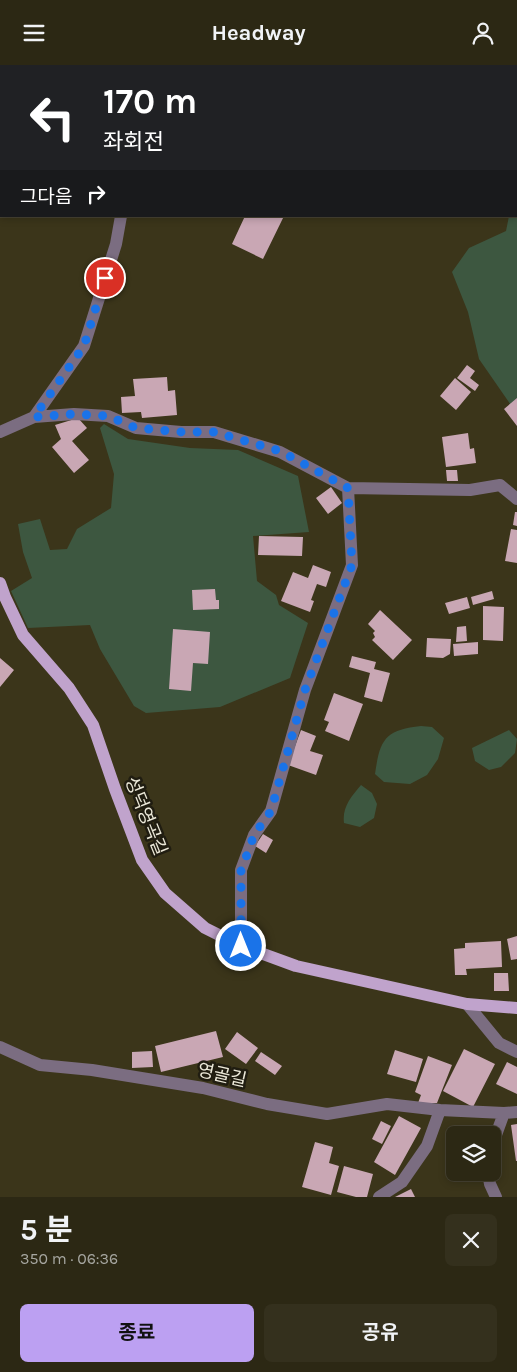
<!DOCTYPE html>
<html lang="ko">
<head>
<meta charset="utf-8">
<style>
  :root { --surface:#2c2814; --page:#34301d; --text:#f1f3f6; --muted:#a6a6a0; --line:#484434; --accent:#bca0f2 }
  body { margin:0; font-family:Karla,"Noto Sans KR",sans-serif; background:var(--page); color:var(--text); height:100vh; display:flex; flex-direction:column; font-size:19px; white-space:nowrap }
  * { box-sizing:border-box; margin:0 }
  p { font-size:16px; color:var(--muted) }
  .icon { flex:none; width:28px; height:28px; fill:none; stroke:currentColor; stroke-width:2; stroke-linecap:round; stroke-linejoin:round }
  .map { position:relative; height:1132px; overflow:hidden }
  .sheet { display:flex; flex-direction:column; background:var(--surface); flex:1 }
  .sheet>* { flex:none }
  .hud { position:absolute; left:0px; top:0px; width:518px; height:152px; box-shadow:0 2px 8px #0003,0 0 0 1px var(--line); background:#202124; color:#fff; overflow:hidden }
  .fabs { position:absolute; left:446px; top:1061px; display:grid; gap:10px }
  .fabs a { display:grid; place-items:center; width:55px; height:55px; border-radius:8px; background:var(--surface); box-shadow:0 2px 8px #0003,0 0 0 1px var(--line); font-size:25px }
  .pin { position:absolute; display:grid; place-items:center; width:42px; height:42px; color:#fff; margin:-21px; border:2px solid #fff; border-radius:50%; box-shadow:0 1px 5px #0007 }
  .me { position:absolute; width:55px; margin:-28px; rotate:0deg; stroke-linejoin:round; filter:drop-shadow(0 0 4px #0008) }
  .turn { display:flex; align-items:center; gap:18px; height:105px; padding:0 20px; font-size:22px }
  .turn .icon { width:65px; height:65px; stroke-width:2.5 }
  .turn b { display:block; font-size:35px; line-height:42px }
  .then { display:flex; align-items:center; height:48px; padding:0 20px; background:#0003; gap:10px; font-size:19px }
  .round { display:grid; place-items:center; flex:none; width:52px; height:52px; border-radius:8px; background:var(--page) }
  .head { display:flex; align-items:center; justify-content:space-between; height:85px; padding:0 20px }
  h1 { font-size:30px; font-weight:700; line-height:38px }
  .button { display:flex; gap:10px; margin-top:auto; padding:10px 20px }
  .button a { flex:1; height:58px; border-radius:8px; background:var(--accent); color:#111; font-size:20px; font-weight:700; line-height:58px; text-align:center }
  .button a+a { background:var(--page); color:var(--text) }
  header { display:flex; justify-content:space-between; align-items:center; height:65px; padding:0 20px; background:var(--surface); font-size:22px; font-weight:700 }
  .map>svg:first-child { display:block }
  .green { fill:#3d5740 }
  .building { fill:#c9a7b4 }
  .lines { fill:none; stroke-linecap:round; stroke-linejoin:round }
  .minor { stroke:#7b6d81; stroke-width:12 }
  .major { stroke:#c0a3cc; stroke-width:12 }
  .route { stroke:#1a73e8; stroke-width:9; stroke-dasharray:0 16.2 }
  .labels { text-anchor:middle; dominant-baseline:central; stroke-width:5; stroke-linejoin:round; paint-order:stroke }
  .street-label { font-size:18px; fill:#ece9d9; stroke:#201d11 }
</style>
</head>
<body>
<header><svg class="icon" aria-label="menu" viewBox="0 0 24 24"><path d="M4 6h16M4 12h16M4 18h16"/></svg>Headway<svg class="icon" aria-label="person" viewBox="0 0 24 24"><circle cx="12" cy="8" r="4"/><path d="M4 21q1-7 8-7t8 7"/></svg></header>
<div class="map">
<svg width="517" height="1132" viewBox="0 0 517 1132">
  <rect width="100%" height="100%" fill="#3b351a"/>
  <path class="green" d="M469,0H517V349L479,294L468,247L452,207L469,183L506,166L509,151H516V1H469Z
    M104,359L128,374L190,383L238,385L298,411L309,467L253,471L257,516L276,530L279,540L308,558L290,613L220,642L146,648L134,641L100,584L90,560L28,563L11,526L32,513L23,487L18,459L40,454L50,485L67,484L77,464L111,443L114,409L100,363Z
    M421,661L432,662L444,673L438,694L427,710L410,719L384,717L375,709C380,674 385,665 421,661Z
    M509,665L517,674L515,688L501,702L489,705L475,696L472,683Z
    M361,720L372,728L377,739L374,753L360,762L344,758C342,742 351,732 361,720Z"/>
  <path class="building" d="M245,151H284L263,194L232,179Z
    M467,300L475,306L470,313L479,320L475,326L457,313Z
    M167,312L168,326L175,325L177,350L142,353L141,347L122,348L121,332L135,331L133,314Z
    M455,313L471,327L456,345L440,331Z
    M517,333V361L504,344Z
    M78,353L87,363L72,376L89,395L74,408L52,382L61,374L55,360Z
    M468,368L470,384L474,383L476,398L446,402L442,372Z
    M446,405H457L458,416H447Z
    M331,422L342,438L328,449L316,433Z
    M515,447H517V461L513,460Z
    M511,464L517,465V498L505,496Z
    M259,471L303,472L302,491L258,490Z
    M313,500L331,507L326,522L317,519L311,535L314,536L310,547L281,536L293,507L308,513Z
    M215,524L216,535H219V544L193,545L192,525Z
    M492,526L494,534L473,540L471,532Z
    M467,532L470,543L449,549L445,538Z
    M483,541L504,542L503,576L483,575Z
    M380,545L412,575L393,595L372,575L375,572L373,568L375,566L368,559Z
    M466,561L467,576L456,577L457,562Z
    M173,564L210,567L208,599L193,598L191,626L169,624Z
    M427,573L451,574L450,589L443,593L426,592Z
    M478,577V589L454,591L453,579Z
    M352,591L376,597L374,604L390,608L382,637L364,632L370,608L349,602Z
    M0,593L14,605L0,622Z
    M334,628L363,639L349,676L325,666L329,657L324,655Z
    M301,665L316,671L310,686L323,690L316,710L288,700Z
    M263,769L273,775L266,788L255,781Z
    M517,871V894L511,895L507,874Z
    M501,876L502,902L466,904L467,910H455L454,884L465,883V878Z
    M494,908H508L509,926H494Z
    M216,966L223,992L161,1007L155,981Z
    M237,967L258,983L246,999L225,984Z
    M464,984L495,999L473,1042L443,1026Z
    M395,985L423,994L416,1017L387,1009Z
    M152,986L153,1002L132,1003V987Z
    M261,987L282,1001L275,1010L255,996Z
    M428,991L452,1000L437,1038H418L421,1030L415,1027Z
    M507,997L517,1002V1029L496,1019Z
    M399,1051L421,1063L395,1110L374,1097Z
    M381,1056L391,1061L382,1079L372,1074Z
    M517,1059V1096H516L511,1060Z
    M315,1077L333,1082L329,1098L339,1101L331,1130L302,1122Z
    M344,1101L373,1109L367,1132H356L337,1127Z
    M411,1124L415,1132H395Z"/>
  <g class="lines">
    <path class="minor" d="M127,0V1
      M34,352L84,281L116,179L121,151
      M0,367L34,352L74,349L108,351L136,363L181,367H214L280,387L348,423
      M241,881V805L254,770L271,746L305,625L352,500L348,423L470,425L500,420L517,434
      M467,939L499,978L517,987
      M0,982L40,1000L92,1005L203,1023L267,1039L327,1049L387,1039L440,1045L504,1048L517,1047
      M492,1081L504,1048
      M488,1108L490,1119L496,1132
      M379,1132L402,1117L427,1081L440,1045"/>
    <path class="major" d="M0,518L5,532L23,570L69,623L93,660L115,724L142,795L165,828L205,863L241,881L296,901L467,939L517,943"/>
  </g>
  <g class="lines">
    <path class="route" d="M105,213L84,281L34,352L74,349L108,351L136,363L182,367H214L280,386L348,423L352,500L305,625L271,746L254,770L241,806V881"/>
  </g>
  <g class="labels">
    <g class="street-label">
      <text transform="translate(146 751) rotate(68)">성덕영곡길</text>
      <text transform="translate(222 1010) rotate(13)">영골길</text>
    </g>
  </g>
</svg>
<div class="fabs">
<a><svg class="icon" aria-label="layers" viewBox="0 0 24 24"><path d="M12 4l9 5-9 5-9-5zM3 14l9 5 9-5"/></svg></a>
</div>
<div class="pin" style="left:105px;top:213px;background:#d93025"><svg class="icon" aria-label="arrive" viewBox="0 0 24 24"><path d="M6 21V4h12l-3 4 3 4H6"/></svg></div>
<svg class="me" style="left:241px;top:881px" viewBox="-20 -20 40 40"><circle r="17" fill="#1a73e8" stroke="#fff" stroke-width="3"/><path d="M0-11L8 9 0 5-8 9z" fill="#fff"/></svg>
<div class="hud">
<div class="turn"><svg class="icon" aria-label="left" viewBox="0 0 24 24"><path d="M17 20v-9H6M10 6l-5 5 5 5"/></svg><div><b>170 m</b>좌회전</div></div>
<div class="then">그다음<svg class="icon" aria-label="right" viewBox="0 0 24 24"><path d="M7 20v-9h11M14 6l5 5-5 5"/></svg></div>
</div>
</div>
<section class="sheet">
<div class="head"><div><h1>5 분</h1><p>350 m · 06:36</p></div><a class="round"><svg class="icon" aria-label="close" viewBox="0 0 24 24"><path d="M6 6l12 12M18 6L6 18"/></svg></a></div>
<div class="button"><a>종료</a><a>공유</a></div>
</section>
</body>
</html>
